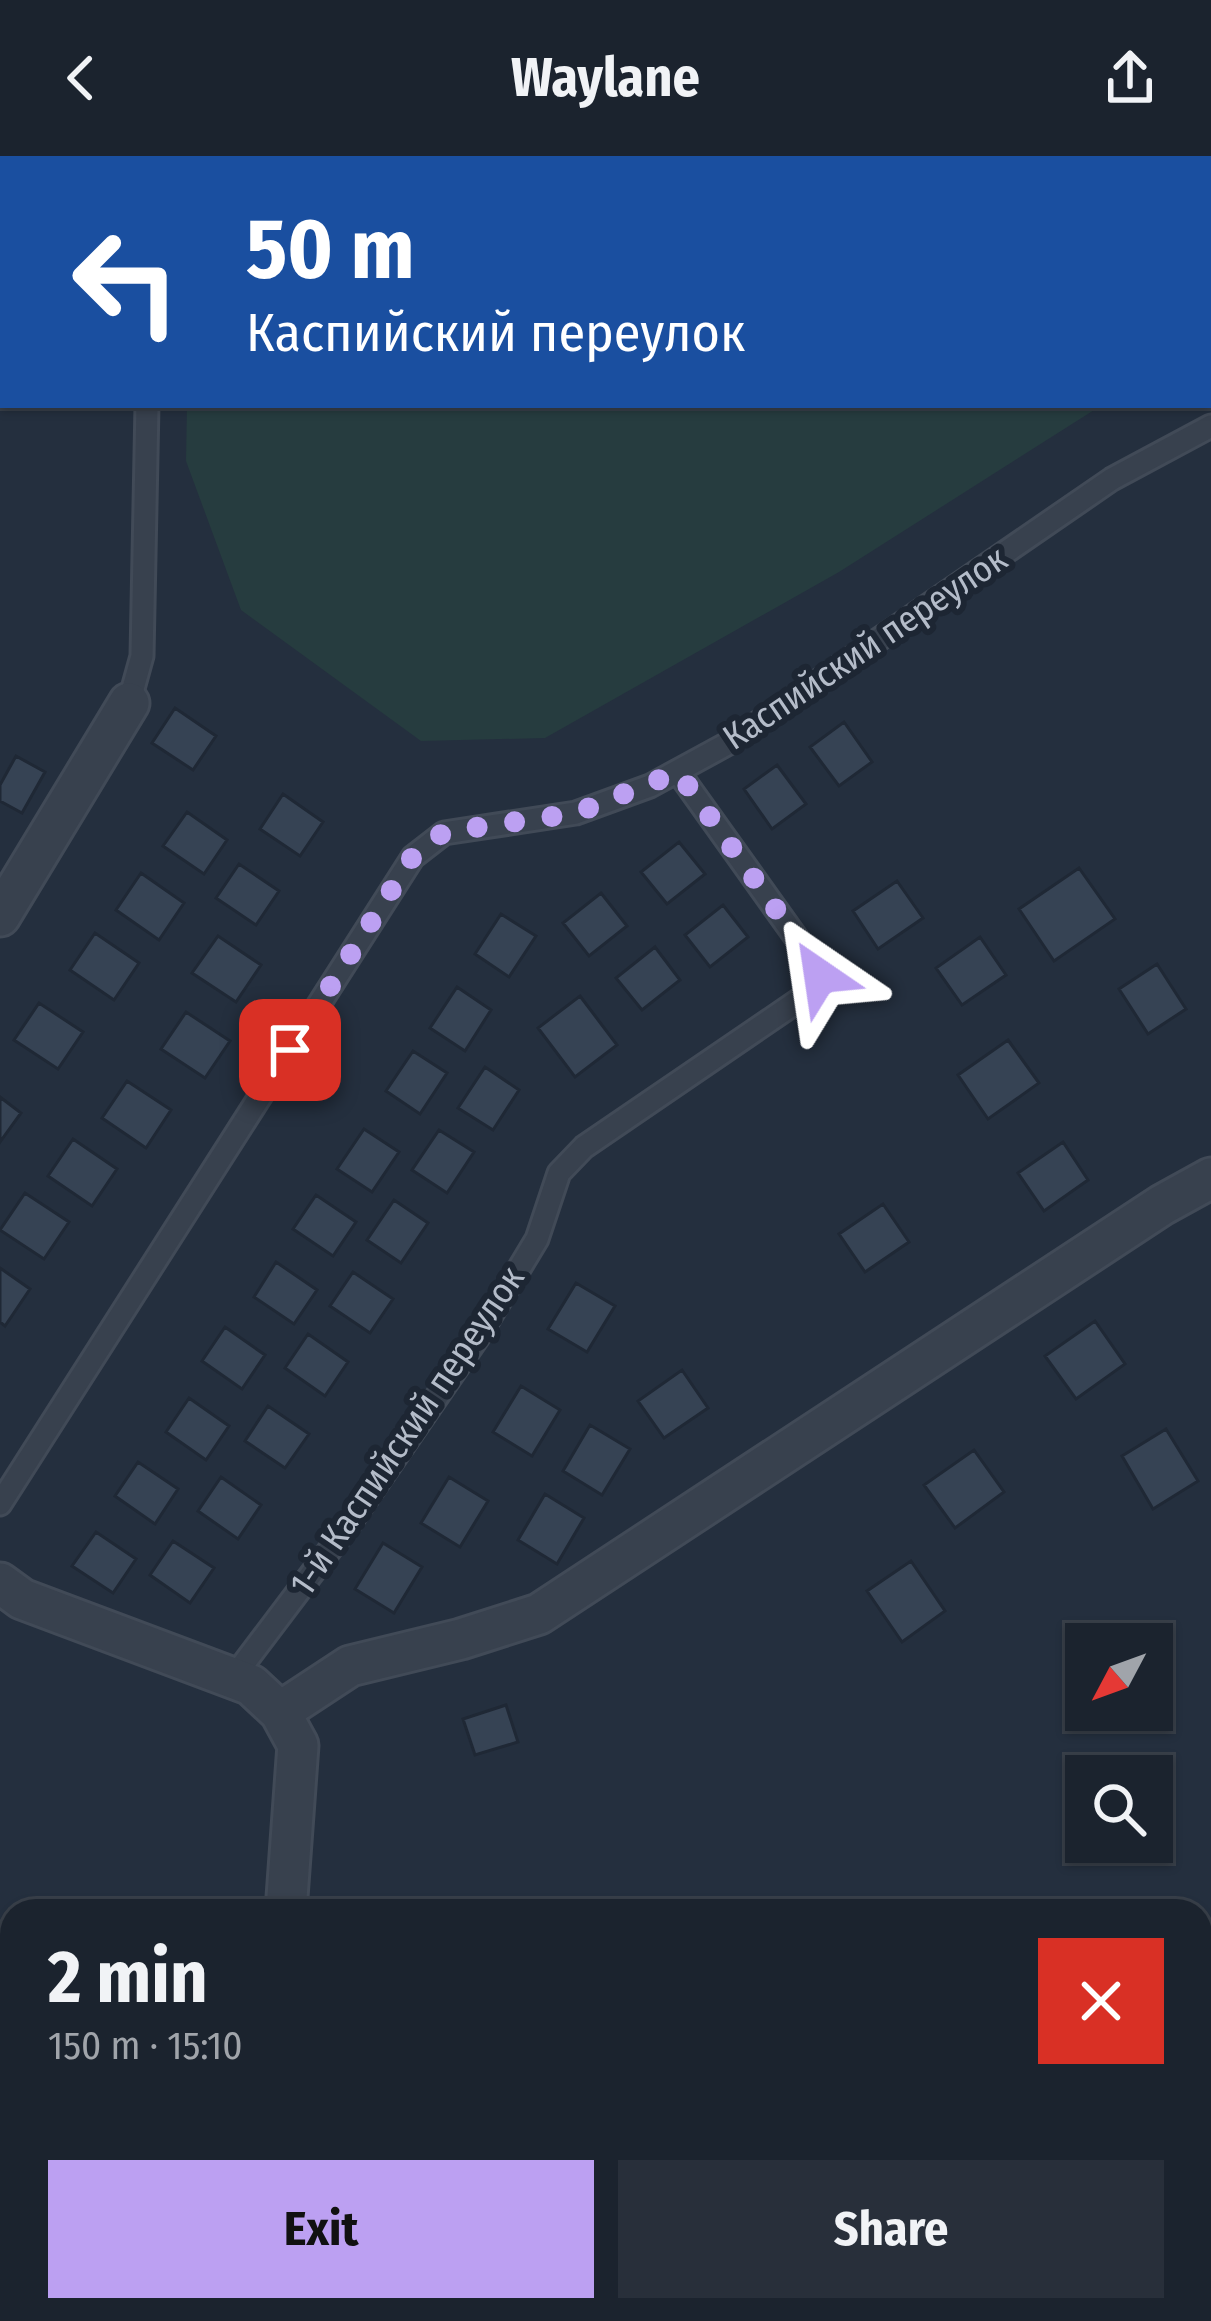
<!DOCTYPE html>
<html lang="en">
<head>
<meta charset="utf-8">
<style>
  :root { --surface:#1b232e; --page:#282f3a; --text:#f1f3f6; --muted:#a0a4aa; --line:#39404a; --accent:#bca0f2 }
  body { margin:0; font-family:"Fira Sans Condensed",sans-serif; background:var(--page); color:var(--text); height:100vh; display:flex; flex-direction:column; font-size:45px; white-space:nowrap }
  * { box-sizing:border-box; margin:0 }
  p { font-size:39px; color:var(--muted) }
  .icon { flex:none; width:66px; height:66px; fill:none; stroke:currentColor; stroke-width:2; stroke-linecap:round; stroke-linejoin:round }
  .map { position:relative; flex:1; overflow:hidden }
  .details { position:absolute; left:0px; top:1743px; width:1212px; height:423px; display:flex; flex-direction:column; background:var(--surface); border-radius:36px 36px 0 0; box-shadow:0 3px 9px #0004,0 0 0 3px var(--line) }
  .details>* { flex:none }
  .top-card { position:absolute; left:0px; top:0px; width:1212px; height:252px; box-shadow:0 3px 9px #0004,0 0 0 3px var(--line); background:#1a4fa0; color:#fff; overflow:hidden }
  .needle { width:78px; rotate:229deg }
  .tools { position:absolute; left:1065px; top:1467px; display:grid; gap:24px }
  .tools a { display:grid; place-items:center; width:108px; height:108px; border-radius:0px; background:var(--surface); box-shadow:0 3px 9px #0004,0 0 0 3px var(--line); font-size:60px }
  .pin { position:absolute; display:grid; place-items:center; width:102px; height:102px; color:#fff; margin:-51px; border-radius:24px; box-shadow:0 6px 18px #0006 }
  .me { position:absolute; width:132px; margin:-66px; rotate:328deg; stroke-linejoin:round; filter:drop-shadow(0 0 9px #0008) }
  .turn { display:flex; align-items:center; gap:42px; height:252px; padding:0 48px; font-size:54px }
  .turn .icon { width:156px; height:156px; stroke-width:2.5 }
  .turn b { display:block; font-size:84px; line-height:102px }
  .round { display:grid; place-items:center; flex:none; width:126px; height:126px; border-radius:0px; background:var(--page) }
  .overview { display:flex; align-items:center; justify-content:space-between; height:204px; padding:0 48px }
  h1 { font-size:72px; font-weight:700; line-height:90px }
  .cta { display:flex; gap:24px; margin-top:auto; padding:24px 48px }
  .cta a { flex:1; height:138px; border-radius:0px; background:var(--accent); color:#111; font-size:48px; font-weight:700; line-height:138px; text-align:center }
  .cta a+a { background:var(--page); color:var(--text) }
  header { display:flex; justify-content:space-between; align-items:center; height:156px; padding:0 48px; background:var(--surface); font-size:54px; font-weight:700 }
  .map>svg:first-child { display:block }
  .green { fill:#263c3f }
  .building { fill:#364354; stroke:#1f2835; stroke-width:3 }
  .lines { fill:none; stroke-linecap:round; stroke-linejoin:round }
  .service-casing { stroke:#414a57; stroke-width:27 }
  .minor-casing { stroke:#414a57; stroke-width:45 }
  .service { stroke:#38414e; stroke-width:21 }
  .minor { stroke:#38414e; stroke-width:39 }
  .route { stroke:#bca0f2; stroke-width:21; stroke-dasharray:0 37.8 }
  .labels { text-anchor:middle; dominant-baseline:central; stroke-width:12; stroke-linejoin:round; paint-order:stroke }
  .street-label { font-size:36px; fill:#b4bcc9; stroke:#1d2633 }
</style>
</head>
<body>
<header><svg class="icon" aria-label="back" viewBox="0 0 24 24"><path d="M15 5l-7 7 7 7"/></svg>Waylane<svg class="icon" aria-label="share" viewBox="0 0 24 24"><path d="M12 15V3M7 8l5-5 5 5M5 13v7h14v-7"/></svg></header>
<div class="map">
<svg width="1211" height="2165" viewBox="0 0 1211 2165">
  <rect width="100%" height="100%" fill="#242f3e"/>
  <path class="green" d="M183,0H1211V180L1209,3Z
    M187,249H1102L839,416L545,582L421,585L241,454L186,305Z"/>
  <path class="building" d="M175,552L216,580L193,614L152,587Z
    M844,566L872,606L839,630L810,591Z
    M16,600L45,616L22,657L0,645V629Z
    M777,609L806,648L772,673L744,633Z
    M283,638L323,666L300,700L260,673Z
    M187,656L227,684L204,718L163,690Z
    M679,686L705,718L667,748L641,716Z
    M239,708L279,735L256,769L216,742Z
    M1079,712L1115,763L1054,805L1019,753Z
    M141,717L184,747L159,784L116,754Z
    M897,725L923,762L878,793L853,755Z
    M601,737L627,770L589,800L563,767Z
    M723,749L748,781L710,811L685,779Z
    M501,758L536,780L509,821L475,798Z
    M95,777L139,807L114,844L70,814Z
    M218,780L261,809L236,846L192,817Z
    M980,781L1006,819L962,849L936,812Z
    M655,791L680,824L642,854L616,822Z
    M1157,808L1186,853L1148,878L1119,833Z
    M457,831L491,854L465,895L430,872Z
    M580,840L617,889L575,921L538,872Z
    M39,847L83,876L58,913L14,884Z
    M186,856L230,885L205,922L161,893Z
    M1008,884L1039,927L988,963L958,919Z
    M413,895L447,917L420,958L386,935Z
    M485,911L519,934L493,974L458,952Z
    M127,925L171,954L146,992L102,962Z
    M0,941L21,957L0,986Z
    M364,973L399,996L372,1036L337,1013Z
    M439,974L474,996L447,1037L412,1014Z
    M73,983L117,1013L92,1050L48,1020Z
    M1063,986L1088,1024L1044,1055L1018,1017Z
    M25,1037L69,1066L44,1103L0,1074Z
    M316,1039L356,1066L333,1100L293,1073Z
    M394,1044L428,1067L401,1107L367,1084Z
    M883,1048L909,1086L865,1116L839,1078Z
    M276,1106L317,1134L294,1168L254,1141Z
    M0,1112L30,1133L5,1170L0,1166Z
    M353,1116L393,1143L370,1177L330,1150Z
    M576,1127L615,1150L587,1196L548,1173Z
    M1095,1165L1125,1208L1076,1243L1045,1200Z
    M225,1171L265,1199L242,1233L202,1205Z
    M308,1178L348,1206L325,1240L285,1212Z
    M682,1214L708,1252L664,1282L638,1245Z
    M521,1230L560,1254L532,1300L493,1276Z
    M189,1242L229,1270L206,1304L166,1276Z
    M268,1250L309,1278L285,1312L245,1285Z
    M590,1269L630,1293L602,1339L563,1315Z
    M1166,1273L1198,1325L1153,1353L1122,1300Z
    M974,1294L1004,1336L955,1372L924,1329Z
    M138,1306L178,1333L155,1368L115,1340Z
    M221,1321L261,1349L238,1383L198,1355Z
    M449,1321L488,1345L460,1391L421,1367Z
    M545,1338L584,1362L557,1408L518,1384Z
    M96,1376L136,1403L113,1437L72,1410Z
    M173,1385L214,1412L190,1447L150,1419Z
    M383,1387L422,1411L394,1457L355,1433Z
    M911,1405L945,1455L902,1486L867,1435Z
    M506,1549L518,1586L475,1599L463,1563Z"/>
  <g class="lines">
    <defs>
      <path id="service" d="M129,0L130,3
        M129,547L142,500L147,249
        M0,1348L413,701L444,677L576,657L650,630L727,588L1112,323L1211,270
        M233,1522L350,1367L478,1181L537,1083L559,1017L584,991L814,834L820,820L815,808L678,616"/>
      <path id="minor" d="M0,760L129,547
        M0,1427L22,1443L251,1529L280,1556L298,1589L286,1755
        M280,1556L350,1510L461,1483L539,1458L1162,1049L1211,1022
        M150,2165L156,2154"/>
    </defs>
    <use href="#service" class="service-casing"/>
    <use href="#minor" class="minor-casing"/>
    <use href="#service" class="service"/>
    <use href="#minor" class="minor"/>
  </g>
  <g class="lines">
    <path class="route" d="M290,894L413,700L444,676L576,657L678,616L815,808L820,820"/>
  </g>
  <g class="labels">
    <g class="street-label">
      <text transform="translate(865 492) rotate(-34)">Каспийский переулок</text>
      <text transform="translate(407 1275) rotate(-56)">1-й Каспийский переулок</text>
    </g>
  </g>
</svg>
<div class="tools">
<a><svg class="needle" viewBox="-14 -14 28 28"><path d="M0-13l5 13h-10z" fill="#e53935"/><path d="M0 13l5-13h-10z" fill="#a0a4aa"/></svg></a>
<a><svg class="icon" aria-label="search" viewBox="0 0 24 24"><circle cx="10" cy="10" r="6"/><path d="M15 15l6 6"/></svg></a>
</div>
<div class="pin" style="left:290px;top:894px;background:#d93025"><svg class="icon" aria-label="arrive" viewBox="0 0 24 24"><path d="M6 21V4h12l-3 4 3 4H6"/></svg></div>
<svg class="me" style="left:820px;top:820px" viewBox="-20 -20 40 40"><path d="M0-17L14 15 0 8-14 15z" fill="#bca0f2" stroke="#fff" stroke-width="4"/></svg>
<div class="top-card">
<div class="turn"><svg class="icon" aria-label="left" viewBox="0 0 24 24"><path d="M17 20v-9H6M10 6l-5 5 5 5"/></svg><div><b>50 m</b>Каспийский переулок</div></div>
</div>
<section class="details">
<div class="overview"><div><h1>2 min</h1><p>150 m · 15:10</p></div><a class="round" style="background:#d93025;color:#fff"><svg class="icon" aria-label="close" viewBox="0 0 24 24"><path d="M6 6l12 12M18 6L6 18"/></svg></a></div>
<div class="cta"><a>Exit</a><a>Share</a></div>
</section>
</div>
</body>
</html>
